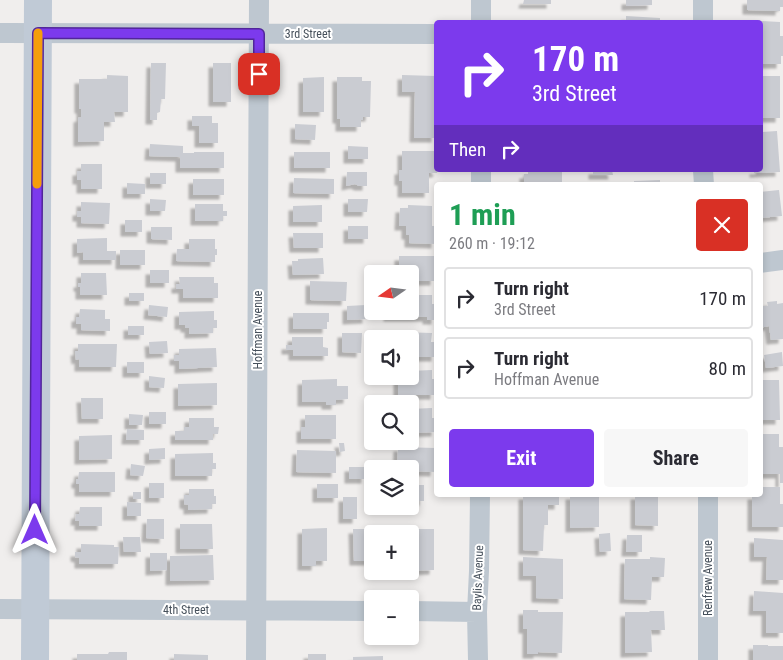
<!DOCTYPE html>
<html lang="en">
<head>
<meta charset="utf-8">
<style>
  :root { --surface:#fff; --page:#f7f7f7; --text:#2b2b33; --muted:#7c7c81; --line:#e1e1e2; --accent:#7c3aed }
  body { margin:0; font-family:"Roboto Condensed",sans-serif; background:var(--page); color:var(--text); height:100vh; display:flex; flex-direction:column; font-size:19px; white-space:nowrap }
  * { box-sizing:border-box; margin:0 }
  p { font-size:16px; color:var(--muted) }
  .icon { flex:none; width:28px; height:28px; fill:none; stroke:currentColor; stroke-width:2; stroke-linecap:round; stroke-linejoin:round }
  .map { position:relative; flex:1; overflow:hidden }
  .side { position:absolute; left:434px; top:182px; width:329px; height:315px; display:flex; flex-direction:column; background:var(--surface); border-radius:5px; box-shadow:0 2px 8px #0003 }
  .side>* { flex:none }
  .banner { position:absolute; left:434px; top:20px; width:329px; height:152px; border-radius:5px; box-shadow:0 2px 8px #0003; background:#7c3aed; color:#fff; overflow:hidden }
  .needle { width:32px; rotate:256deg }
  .controls { position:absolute; left:364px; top:265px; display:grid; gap:10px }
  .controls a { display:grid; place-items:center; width:55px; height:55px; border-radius:5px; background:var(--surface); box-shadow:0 2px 8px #0003; font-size:25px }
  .pin { position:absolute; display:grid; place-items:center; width:42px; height:42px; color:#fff; margin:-21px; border-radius:10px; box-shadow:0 2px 8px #0006 }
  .me { position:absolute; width:55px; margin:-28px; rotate:0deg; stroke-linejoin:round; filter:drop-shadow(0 0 4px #0008) }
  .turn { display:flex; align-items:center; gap:18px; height:105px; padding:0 15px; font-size:22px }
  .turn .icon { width:65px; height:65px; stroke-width:2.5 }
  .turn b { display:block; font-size:35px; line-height:42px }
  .then { display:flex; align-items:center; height:48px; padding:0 15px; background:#0003; gap:10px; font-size:19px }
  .round { display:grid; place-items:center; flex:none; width:52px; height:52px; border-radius:5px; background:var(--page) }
  .head { display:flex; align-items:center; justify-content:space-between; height:85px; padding:0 15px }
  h1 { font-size:30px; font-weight:700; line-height:38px; color:#1e9e55 }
  .cta { display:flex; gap:10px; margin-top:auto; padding:10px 15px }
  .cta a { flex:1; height:58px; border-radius:5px; background:var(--accent); color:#fff; font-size:20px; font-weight:700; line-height:58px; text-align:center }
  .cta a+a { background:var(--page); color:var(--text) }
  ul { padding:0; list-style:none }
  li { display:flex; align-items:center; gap:15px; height:62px; margin:0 10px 8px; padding:0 5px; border:2px solid var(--line); border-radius:5px }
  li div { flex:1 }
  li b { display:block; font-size:19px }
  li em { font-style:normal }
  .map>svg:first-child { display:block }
  .building { fill:#caccd2; filter:url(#shadow) }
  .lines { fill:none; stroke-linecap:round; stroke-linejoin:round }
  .street { stroke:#bec7d0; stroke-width:20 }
  .secondary { stroke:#c0cad6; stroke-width:28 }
  .route-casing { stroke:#51269a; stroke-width:12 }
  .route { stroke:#7c3aed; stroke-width:9 }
  .slow { stroke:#f59e0b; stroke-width:9 }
  .labels { text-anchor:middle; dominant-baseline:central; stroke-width:4; stroke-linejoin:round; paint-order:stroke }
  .street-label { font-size:12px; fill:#46505b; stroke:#fff }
</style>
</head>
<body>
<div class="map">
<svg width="783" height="660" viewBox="0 0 783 660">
  <defs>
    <filter id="shadow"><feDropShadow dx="-4.5" dy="4.5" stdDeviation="1" flood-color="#0004"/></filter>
  </defs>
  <rect width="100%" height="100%" fill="#f0eeed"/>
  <path class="building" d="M524,0H551V4H523Z
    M626,0H652V5L626,6Z
    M747,0H783V7H780V11L747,10Z
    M626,16L660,18V22H626Z
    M532,20H558V22H532Z
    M760,21L780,22V36H783V56H781V64H760Z
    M151,63H166L165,99H161L160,112L157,113V120H150Z
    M213,63H231V102H213Z
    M107,75L128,76V112H114L115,122H104V141L78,142V118L81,117V109H79V79H107Z
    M402,75L436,76V138H414L415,92H402Z
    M760,76H780V118H760Z
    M324,77V112H303V78Z
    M337,77H362V81H371L370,117H363V120H361V127H340V119H337Z
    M192,116H212V123H218V143H199V126H192Z
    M295,124L316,125L315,140L295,139Z
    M777,131L780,172L754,173V170H760V132Z
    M150,144L183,146V153H194V152H224V168H180V157L149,156Z
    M348,146L368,147V159H348Z
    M402,151H436V170H438L437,173H429V193H402V181H399V170H402Z
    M294,152H330V168H294Z
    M81,164H102V189H81V180H77V171H81Z
    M593,170H612L613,175H593Z
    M528,171L562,172V185H524V174H528Z
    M347,172H367V186H359L355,184L346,186Z
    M150,173H166V184H150Z
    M294,178L334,179V194L293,193Z
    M193,179H224V195H193Z
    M660,180V185H634V181Z
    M127,183L145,184V194H127Z
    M779,190L782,216L760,218V192Z
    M150,199L166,200L165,211H150Z
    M348,199H368L367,212H348Z
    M81,202L110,203L109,224L81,223V217H77V211H81Z
    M195,204H223V211H227V216H223V221H195Z
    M322,205V222H293V206Z
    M408,205L432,206V226H436V244L409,243V235H406V226H399L400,208H408Z
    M125,220H142V232H125Z
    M348,226H368V239H348Z
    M151,227H172V240L151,239Z
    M293,233H323V248H294Z
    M107,238V251H116V260H83V252L77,253V239Z
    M189,239H215V249H217V255H215V262L176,261L177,249H189Z
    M120,250H145V265H120Z
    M399,256H435V281H410V274H399Z
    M323,258L324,274L293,275L292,261H298V259Z
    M150,270H169V283H150Z
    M81,273H106L107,295H80V287H78V283H81Z
    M179,277H214V283H218V298H183V289H176V284H180Z
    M310,281L347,282L346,301L310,300Z
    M129,293H144V301H129Z
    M410,295H432V304H436V320H427V317H388V311H410Z
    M777,301V304L783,303V339L771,340L769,326L760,328V306H768L767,302Z
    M149,305L168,307L167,317L148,315Z
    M366,305L367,319L347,320V306Z
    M80,309L105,310V319H110V331L81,330V324H76V317H79Z
    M214,311V320H217V328H213V333L189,334V328H185V325H179V312Z
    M293,313H329V322H327V329H293Z
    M128,326H144V335H128Z
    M399,332L432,333L431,342H436V357H410V339H399Z
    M342,333H362L361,353L342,352Z
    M292,337H323V347L328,348V356H293V350H286V345H292Z
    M167,341L168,353L150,354L149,342Z
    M78,344H117L116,367H79V359L76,360L75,351H78Z
    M216,348L217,367L179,369V361H174V355H179V349Z
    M782,352L783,366L766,368L764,355Z
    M127,362H144V373H127Z
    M432,370V379H435V395H398V376H410V371Z
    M149,376L165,378L164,388L149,387Z
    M337,379V386H348V399L336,400V405H326V402H302V380Z
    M760,380H779L780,420H760Z
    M217,383V405L178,406V384Z
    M81,398H103V419H82Z
    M432,408V418H436V432L410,433V409Z
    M149,412H166V424H149Z
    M129,414L143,415L142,425H129Z
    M305,415H336V439H301V427H305Z
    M189,418H214V427H219L218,434H213V440H175V431H184V427H189Z
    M127,429L144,430V440H126Z
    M760,434H779V447H783V483H780V474H760Z
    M112,435V459L79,460V436Z
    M339,443H344L345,451L340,452Z
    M398,447L436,448L435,472L410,471V469H397Z
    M165,448V459L149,460V449Z
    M297,450L336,451V473L296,472Z
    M213,453V463H216V469H212V476H175V454Z
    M131,464L145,466L143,476L130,475Z
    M389,466V469H372V480H370V467Z
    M349,467H366V479H349Z
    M79,472H115V492H79V484H76V479H78Z
    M149,483H164V498H149Z
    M317,484H338V498H317Z
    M410,485H424V501H410Z
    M760,487H780V504H783V527H752V495H760Z
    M189,489H214V496H216V504H212V509L188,510V505L184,504V495H189Z
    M133,492H141V499H133Z
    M523,495H559V505H548V525H544L543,551L523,550Z
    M570,495H599V527L570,528Z
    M635,495H658V526L635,525Z
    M343,497H357V519H343Z
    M127,502L141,503V516H127Z
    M80,507H102V526H79V521H75L76,514H79Z
    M147,519H164V539L146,538Z
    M180,524H212L213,549H180Z
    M327,528V561H316V566H302V529Z
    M353,529H379V534H372V561H354Z
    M409,529H434V570L410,571V534H409Z
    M610,533L611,551L600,552L599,534Z
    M627,535H642V552H626Z
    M123,537H140L141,552H124Z
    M754,538L783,540V580H766L767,557H754Z
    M81,544L114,545V547H119L118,564H79V558L75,557V552H81Z
    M150,553H167V570L150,571Z
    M213,555L214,580L170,581V556Z
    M523,557L563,559V599L536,598V576H523Z
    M650,557L665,558L664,577H652L651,600L624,599L625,559H650Z
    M754,591L783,593V633H766V611H753Z
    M523,610H538V612H563L562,653L538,652V654H527V629H523Z
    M650,611H664L665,630H651L652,652L625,653V612H649Z
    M753,645H768V646H783V660H753Z
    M109,652H127V660H77V654H108Z
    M174,654L208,655V660H174Z
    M308,654H326V660H308Z
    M383,656V660H353V657Z"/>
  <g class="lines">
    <path class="street" d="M481,22V0
      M703,22V0
      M0,33L436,34
      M703,170L704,185
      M481,185V170
      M760,263L783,260
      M0,609L372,611
      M410,611L477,612
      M256,660L259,0
      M478,660L477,612L479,571L480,495
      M708,660V495"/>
    <path class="secondary" d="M35,660L38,0"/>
  </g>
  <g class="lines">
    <defs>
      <path id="route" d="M35,530L38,33L259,34V74"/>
    </defs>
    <use href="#route" class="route-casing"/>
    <use href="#route" class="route"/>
    <path class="slow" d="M37,184L38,33"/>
  </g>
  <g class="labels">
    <g class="street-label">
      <text x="308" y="34">3rd Street</text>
      <text transform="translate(258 330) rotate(-90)">Hoffman Avenue</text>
      <text transform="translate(478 578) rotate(-88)">Baylis Avenue</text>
      <text transform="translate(708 578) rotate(-90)">Renfrew Avenue</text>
      <text x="186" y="610">4th Street</text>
    </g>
  </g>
</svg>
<div class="controls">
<a><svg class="needle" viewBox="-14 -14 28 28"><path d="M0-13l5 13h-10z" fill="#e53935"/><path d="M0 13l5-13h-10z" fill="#7c7c81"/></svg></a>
<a><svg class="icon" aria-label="sound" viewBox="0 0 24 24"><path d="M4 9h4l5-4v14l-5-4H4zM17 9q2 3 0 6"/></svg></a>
<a><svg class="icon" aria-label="search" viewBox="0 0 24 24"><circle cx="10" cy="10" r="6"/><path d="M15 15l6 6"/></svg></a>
<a><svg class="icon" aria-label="layers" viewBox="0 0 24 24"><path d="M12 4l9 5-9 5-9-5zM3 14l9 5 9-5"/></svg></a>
<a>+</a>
<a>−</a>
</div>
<div class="pin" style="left:259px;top:74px;background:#d93025"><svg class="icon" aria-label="arrive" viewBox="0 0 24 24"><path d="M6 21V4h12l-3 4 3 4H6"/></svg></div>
<svg class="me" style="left:35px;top:530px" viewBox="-20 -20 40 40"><path d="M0-17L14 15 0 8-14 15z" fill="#7c3aed" stroke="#fff" stroke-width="4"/></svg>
<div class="banner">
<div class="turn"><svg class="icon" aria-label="right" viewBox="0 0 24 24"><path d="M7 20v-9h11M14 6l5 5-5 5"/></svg><div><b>170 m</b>3rd Street</div></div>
<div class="then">Then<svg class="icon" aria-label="right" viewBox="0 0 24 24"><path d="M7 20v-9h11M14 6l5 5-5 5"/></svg></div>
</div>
<section class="side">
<div class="head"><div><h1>1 min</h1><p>260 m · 19:12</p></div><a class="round" style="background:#d93025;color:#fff"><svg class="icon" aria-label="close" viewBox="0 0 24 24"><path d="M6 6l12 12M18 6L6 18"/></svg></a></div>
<ul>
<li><svg class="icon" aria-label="right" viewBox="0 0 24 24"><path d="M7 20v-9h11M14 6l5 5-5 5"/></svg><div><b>Turn right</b><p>3rd Street</p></div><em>170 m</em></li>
<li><svg class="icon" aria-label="right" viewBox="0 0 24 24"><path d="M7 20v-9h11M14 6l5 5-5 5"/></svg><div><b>Turn right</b><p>Hoffman Avenue</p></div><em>80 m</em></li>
</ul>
<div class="cta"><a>Exit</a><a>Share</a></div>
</section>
</div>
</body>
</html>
